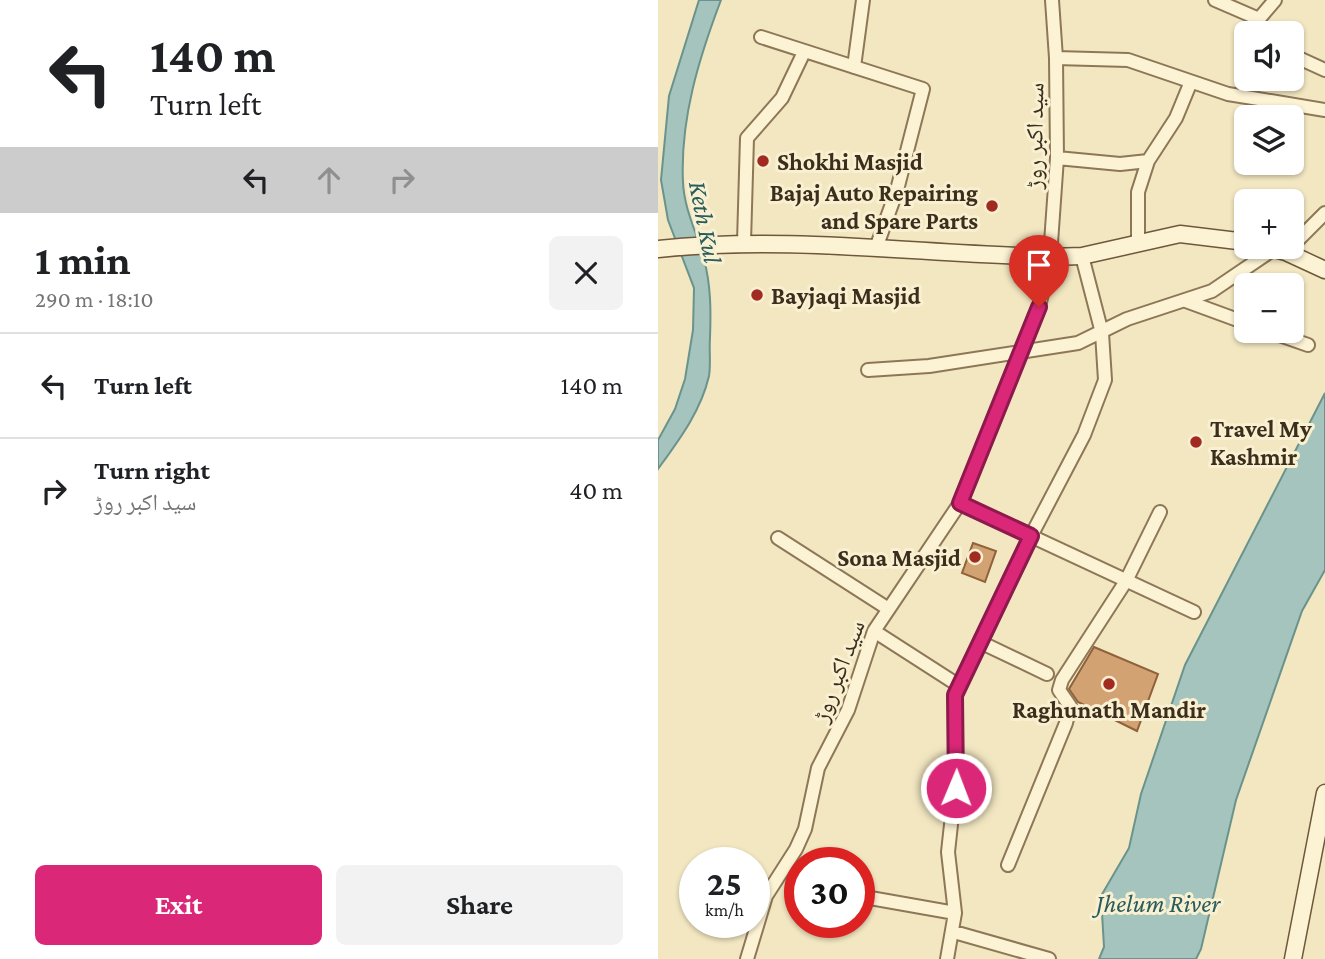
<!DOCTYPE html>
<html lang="en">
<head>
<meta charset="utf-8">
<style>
  :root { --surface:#fff; --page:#f2f2f2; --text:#202124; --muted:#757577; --line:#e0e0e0; --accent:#db2777 }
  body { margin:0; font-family:"Crimson Pro","Noto Naskh Arabic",serif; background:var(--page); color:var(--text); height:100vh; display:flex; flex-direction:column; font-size:26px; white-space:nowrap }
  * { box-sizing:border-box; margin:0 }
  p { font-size:23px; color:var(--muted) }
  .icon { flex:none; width:38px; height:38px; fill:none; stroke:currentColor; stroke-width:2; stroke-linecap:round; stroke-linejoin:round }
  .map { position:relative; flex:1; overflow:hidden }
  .sheet { display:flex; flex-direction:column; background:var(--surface); width:658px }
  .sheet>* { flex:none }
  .guide { background:#fff; color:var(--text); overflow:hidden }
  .buttons { position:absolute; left:576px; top:21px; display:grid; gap:14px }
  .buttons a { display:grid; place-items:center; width:70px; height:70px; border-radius:10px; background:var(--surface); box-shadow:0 2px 5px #0004; font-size:35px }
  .speed { position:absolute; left:21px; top:847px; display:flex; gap:14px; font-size:35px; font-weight:700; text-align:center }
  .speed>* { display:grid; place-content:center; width:91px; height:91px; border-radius:50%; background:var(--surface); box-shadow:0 2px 5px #0004; line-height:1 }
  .speed small { font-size:18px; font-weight:400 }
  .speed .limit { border:10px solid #d22; background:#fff; color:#111 }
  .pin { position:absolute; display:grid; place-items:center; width:60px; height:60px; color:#fff; margin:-72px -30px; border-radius:50% 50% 50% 0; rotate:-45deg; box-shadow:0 0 7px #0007 }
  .pin .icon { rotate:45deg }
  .me { position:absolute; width:77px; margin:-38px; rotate:1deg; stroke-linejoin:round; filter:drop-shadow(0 0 5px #0008) }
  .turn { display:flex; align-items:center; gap:24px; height:147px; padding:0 35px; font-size:32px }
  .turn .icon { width:91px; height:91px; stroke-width:2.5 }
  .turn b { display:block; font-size:49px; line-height:60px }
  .lanes { display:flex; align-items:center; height:66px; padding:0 35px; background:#0003; justify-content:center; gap:35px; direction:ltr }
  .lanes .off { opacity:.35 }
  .round { display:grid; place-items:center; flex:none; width:74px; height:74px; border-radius:10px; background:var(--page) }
  .overview { display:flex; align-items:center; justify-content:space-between; height:119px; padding:0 35px }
  h1 { font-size:42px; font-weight:700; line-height:52px }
  .primary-button { display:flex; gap:14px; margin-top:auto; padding:14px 35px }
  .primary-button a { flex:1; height:80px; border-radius:10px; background:var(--accent); color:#fff; font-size:28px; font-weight:700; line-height:80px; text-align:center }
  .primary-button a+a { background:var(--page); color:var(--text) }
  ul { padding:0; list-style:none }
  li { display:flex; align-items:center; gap:21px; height:105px; padding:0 35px; border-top:2px solid var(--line) }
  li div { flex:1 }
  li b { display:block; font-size:26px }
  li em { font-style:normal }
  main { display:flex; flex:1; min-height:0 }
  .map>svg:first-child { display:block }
  .water { fill:#a4c4bd; stroke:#6a938c; stroke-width:2 }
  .building { fill:#d3a273; stroke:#8e623a; stroke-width:2 }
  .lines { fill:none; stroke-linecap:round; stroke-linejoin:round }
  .street-casing { stroke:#8d7757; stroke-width:16 }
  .secondary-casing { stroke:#6f583a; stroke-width:19 }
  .street { stroke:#fcf3d5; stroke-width:12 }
  .secondary { stroke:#fcf3d5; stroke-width:16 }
  .route-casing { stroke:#8e194d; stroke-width:18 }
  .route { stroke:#db2777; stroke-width:12 }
  .poi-dot { fill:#a12a21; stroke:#f8f0d1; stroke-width:2.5 }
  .labels { text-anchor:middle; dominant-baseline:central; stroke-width:6; stroke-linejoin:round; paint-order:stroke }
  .street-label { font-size:24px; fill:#3b2e1c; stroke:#f8f0d1 }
  .poi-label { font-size:24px; font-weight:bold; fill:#3b2e1c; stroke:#f8f0d1; text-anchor:start }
  .water-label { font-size:26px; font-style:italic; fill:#2a5c5c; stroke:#f8f0d1 }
</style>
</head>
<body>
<main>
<section class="sheet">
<div class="guide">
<div class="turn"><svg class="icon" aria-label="left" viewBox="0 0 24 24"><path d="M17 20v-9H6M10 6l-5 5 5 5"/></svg><div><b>140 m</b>Turn left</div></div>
<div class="lanes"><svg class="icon" aria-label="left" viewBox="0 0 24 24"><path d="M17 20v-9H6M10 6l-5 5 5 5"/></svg><svg class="icon off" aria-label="ahead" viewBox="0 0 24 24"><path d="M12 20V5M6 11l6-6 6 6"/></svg><svg class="icon off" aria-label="right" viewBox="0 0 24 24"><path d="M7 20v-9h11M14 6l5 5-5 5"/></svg></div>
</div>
<div class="overview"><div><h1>1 min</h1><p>290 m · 18:10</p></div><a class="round"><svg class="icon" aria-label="close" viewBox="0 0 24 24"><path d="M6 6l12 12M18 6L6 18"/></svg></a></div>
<ul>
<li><svg class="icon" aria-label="left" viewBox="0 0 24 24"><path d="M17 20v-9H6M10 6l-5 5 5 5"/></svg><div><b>Turn left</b></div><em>140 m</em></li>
<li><svg class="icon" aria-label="right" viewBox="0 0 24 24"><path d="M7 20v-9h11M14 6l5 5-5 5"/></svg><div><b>Turn right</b><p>سید اکبر روڑ</p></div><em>40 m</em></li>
</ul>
<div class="primary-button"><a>Exit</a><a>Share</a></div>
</section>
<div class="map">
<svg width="667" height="959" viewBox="0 0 667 959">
  <rect width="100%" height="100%" fill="#f2e7c1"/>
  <path class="water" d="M41,0H63C41,58 22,119 25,182C26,209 39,233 46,259C53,286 53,311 52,338C51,350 53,364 51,376C43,411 21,440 0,469V440L17,409L27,379L35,330L36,288L10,220L3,180L11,96Z
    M667,393V570L644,611L578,800L543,949L538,959H441L446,947L443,896L471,848L483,794L527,665Z"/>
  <path class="building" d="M315,543L338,551L327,582L304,573Z
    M436,647L500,674L479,731L420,702L411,689Z"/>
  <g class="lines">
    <defs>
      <path id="street" d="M557,0L601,19
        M594,33L595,26L617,0
        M103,37L265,89L239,190L218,248
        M634,55L667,70
        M398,58L470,60L570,94L667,110
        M196,67L205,0
        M399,158L462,164L490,161L518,118L532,84
        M86,242L89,138L124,98L146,52
        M480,243V192L490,161
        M628,252L667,213
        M528,301L588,323
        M610,331L650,345
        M210,370L271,366L420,343L469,319L554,291L616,249
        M302,503L536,612
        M120,538L229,608
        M216,631L300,685
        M322,642L389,674
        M350,865L408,723L412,706L401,690L404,680L468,581L502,512
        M201,896L297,913
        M296,932L391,959
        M89,959L108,896L138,849L147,829L160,768L190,710L216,631L302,503L381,307L392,257L399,158L398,58L394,0
        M289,959L297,913L290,852L297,788V695L373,536L426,435L447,380L444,333L424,256"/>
      <path id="secondary" d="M608,247L628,252L667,270
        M0,249C131,235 261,254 392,257L424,256L522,234L588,242
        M635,959L667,793"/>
    </defs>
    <use href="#street" class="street-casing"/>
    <use href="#secondary" class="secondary-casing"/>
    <use href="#street" class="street"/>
    <use href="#secondary" class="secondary"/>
  </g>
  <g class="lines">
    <defs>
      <path id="route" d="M298,788L297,695L373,536L302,503L381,307"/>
    </defs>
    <use href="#route" class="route-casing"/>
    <use href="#route" class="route"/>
  </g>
  <g class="poi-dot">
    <circle cx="105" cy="161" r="7"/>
    <circle cx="334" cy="206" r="7"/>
    <circle cx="99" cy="295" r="7"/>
    <circle cx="538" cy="442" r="7"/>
    <circle cx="317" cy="557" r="7"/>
    <circle cx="451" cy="684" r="7"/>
  </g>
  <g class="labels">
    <g class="street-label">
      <text transform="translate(376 136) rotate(-89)">سید اکبر روڑ</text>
      <text transform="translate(180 671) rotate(-69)">سید اکبر روڑ</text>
    </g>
    <g class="poi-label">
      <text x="119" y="161">Shokhi Masjid</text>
      <text x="320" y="192" text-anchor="end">Bajaj Auto Repairing<tspan x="320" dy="28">and Spare Parts</tspan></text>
      <text x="113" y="295">Bayjaqi Masjid</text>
      <text x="552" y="428">Travel My<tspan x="552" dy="28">Kashmir</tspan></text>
      <text x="303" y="557" text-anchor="end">Sona Masjid</text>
      <text x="451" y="709" text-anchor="middle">Raghunath Mandir</text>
    </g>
    <g class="water-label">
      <text transform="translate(47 222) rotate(79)">Keth Kul</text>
      <text x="500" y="903">Jhelum River</text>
    </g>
  </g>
</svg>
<div class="buttons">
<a><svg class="icon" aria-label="sound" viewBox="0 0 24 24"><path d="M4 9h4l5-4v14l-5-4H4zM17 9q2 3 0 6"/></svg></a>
<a><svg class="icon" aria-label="layers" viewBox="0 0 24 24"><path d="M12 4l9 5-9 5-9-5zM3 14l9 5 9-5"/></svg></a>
<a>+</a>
<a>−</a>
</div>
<div class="speed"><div>25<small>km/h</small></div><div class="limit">30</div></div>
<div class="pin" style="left:381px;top:307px;background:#d93025"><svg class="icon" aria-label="arrive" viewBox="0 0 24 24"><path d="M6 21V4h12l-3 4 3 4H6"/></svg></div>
<svg class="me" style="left:298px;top:788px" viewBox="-20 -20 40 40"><circle r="17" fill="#db2777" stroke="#fff" stroke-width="3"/><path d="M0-11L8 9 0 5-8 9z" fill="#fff"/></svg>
</div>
</main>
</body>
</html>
